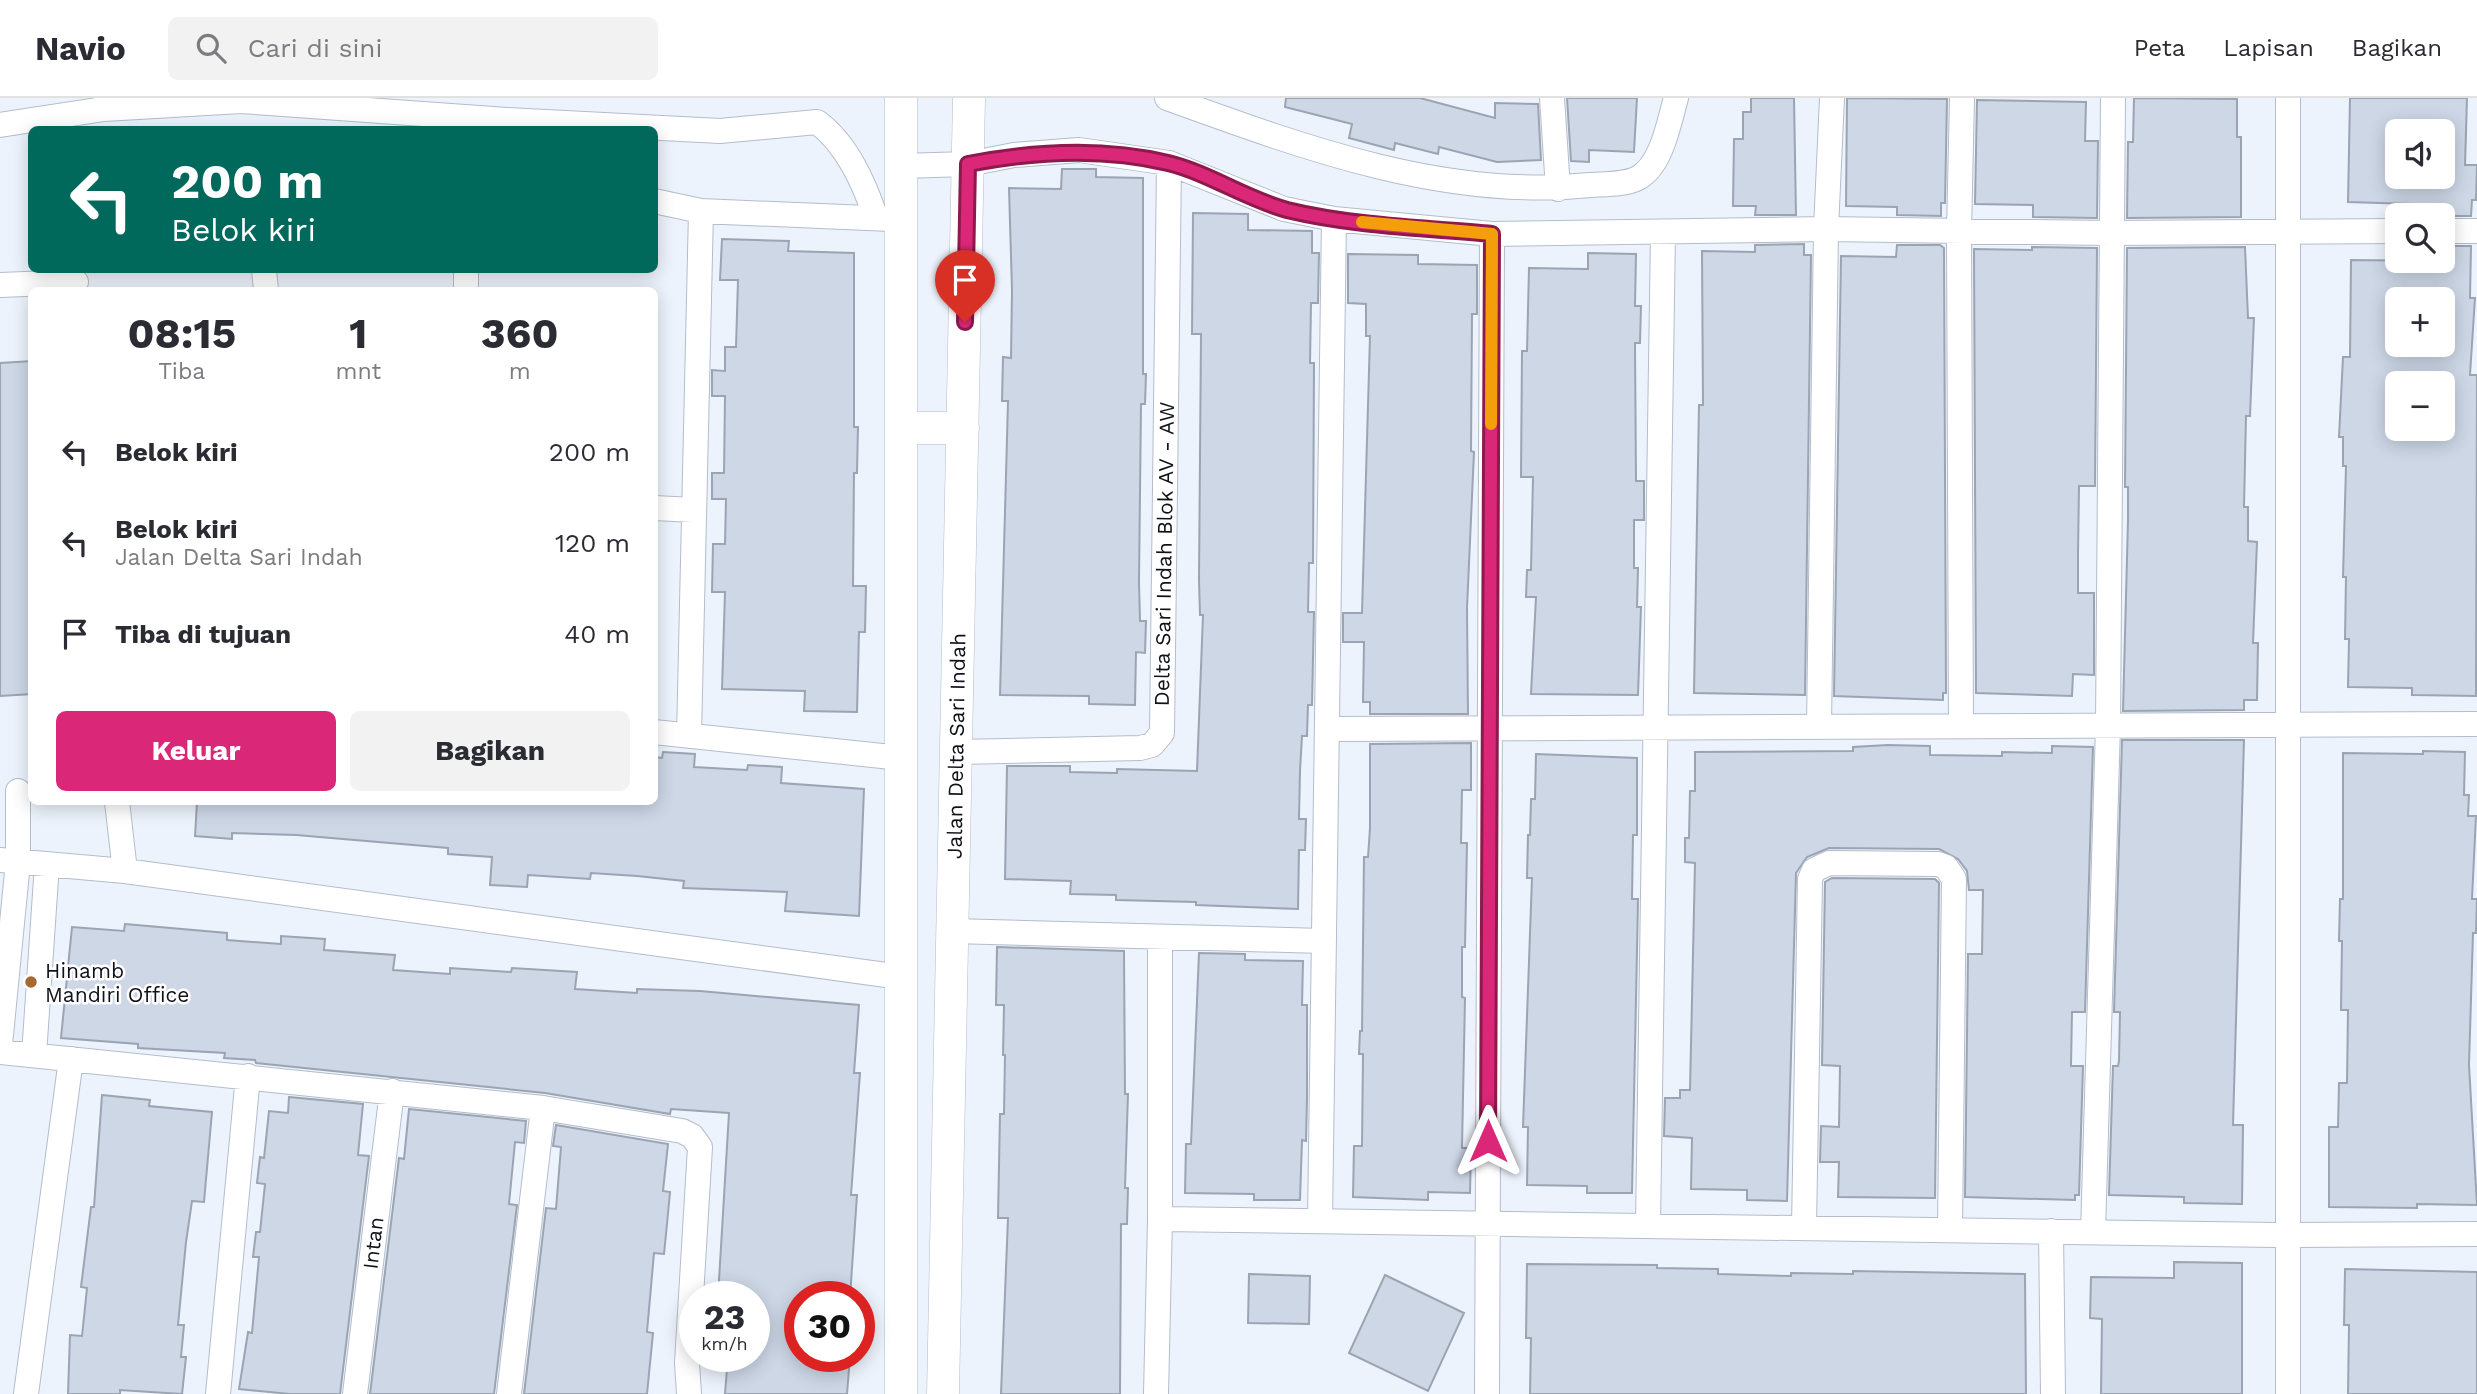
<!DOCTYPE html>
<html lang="id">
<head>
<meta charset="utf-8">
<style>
  :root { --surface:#fff; --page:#f2f2f3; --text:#2b2b33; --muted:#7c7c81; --line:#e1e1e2; --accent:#db2777 }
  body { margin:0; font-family:"Work Sans",sans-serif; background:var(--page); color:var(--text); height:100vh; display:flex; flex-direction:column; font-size:26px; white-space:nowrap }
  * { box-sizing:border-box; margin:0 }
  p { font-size:23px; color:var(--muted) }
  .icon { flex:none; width:38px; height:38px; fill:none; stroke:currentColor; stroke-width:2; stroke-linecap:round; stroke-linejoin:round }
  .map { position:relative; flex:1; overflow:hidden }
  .drawer { position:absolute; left:28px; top:189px; width:630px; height:518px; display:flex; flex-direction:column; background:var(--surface); border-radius:10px; box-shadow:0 4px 18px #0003 }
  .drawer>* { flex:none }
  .hud { position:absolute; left:28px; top:28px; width:630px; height:147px; border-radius:10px; box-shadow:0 4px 18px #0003; background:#00695c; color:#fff; overflow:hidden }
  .tools { position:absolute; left:2385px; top:21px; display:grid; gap:14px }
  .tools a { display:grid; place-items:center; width:70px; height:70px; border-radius:10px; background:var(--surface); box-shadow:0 4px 18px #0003; font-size:35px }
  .speed { position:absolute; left:679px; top:1183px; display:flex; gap:14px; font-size:35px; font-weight:700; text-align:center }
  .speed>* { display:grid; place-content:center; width:91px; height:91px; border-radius:50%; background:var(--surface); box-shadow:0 4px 18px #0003; line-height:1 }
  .speed small { font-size:18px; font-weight:400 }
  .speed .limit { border:10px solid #d22; background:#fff; color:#111 }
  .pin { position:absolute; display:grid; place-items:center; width:60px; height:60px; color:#fff; margin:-72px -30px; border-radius:50% 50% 50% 0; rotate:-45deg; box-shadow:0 0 7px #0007 }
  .pin .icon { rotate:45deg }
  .me { position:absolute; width:77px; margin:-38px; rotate:0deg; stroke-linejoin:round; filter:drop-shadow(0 0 5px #0008) }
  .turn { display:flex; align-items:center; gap:24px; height:147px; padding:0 28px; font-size:32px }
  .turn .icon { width:91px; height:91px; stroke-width:2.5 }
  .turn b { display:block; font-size:49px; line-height:60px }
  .eta { display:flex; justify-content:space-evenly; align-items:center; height:119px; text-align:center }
  .eta b { font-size:42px; font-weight:700; line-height:49px }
  .primary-button { display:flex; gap:14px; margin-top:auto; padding:14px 28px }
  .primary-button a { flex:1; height:80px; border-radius:10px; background:var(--accent); color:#fff; font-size:28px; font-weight:700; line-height:80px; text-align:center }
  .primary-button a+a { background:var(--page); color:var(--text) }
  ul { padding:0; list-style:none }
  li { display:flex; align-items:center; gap:21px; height:91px; padding:0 28px }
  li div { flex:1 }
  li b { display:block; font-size:26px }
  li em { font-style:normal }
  header { display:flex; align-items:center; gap:42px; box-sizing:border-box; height:98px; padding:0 35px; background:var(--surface); border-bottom:2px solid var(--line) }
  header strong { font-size:33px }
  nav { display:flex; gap:38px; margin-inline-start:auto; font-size:24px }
  .search { width:490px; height:63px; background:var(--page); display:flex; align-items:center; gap:18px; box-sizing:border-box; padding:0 24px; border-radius:10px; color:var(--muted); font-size:26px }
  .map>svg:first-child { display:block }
  .building { fill:#cdd7e6; stroke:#9ba4b2; stroke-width:2; fill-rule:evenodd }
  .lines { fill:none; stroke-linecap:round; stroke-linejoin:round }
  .minor-casing { stroke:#b3bdcb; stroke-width:26 }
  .tertiary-casing { stroke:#b3bdcb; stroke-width:33 }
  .minor { stroke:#fff; stroke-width:24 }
  .tertiary { stroke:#fff; stroke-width:32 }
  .route-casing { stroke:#8e194d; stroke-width:18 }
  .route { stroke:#db2777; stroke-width:12 }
  .slow { stroke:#f59e0b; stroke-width:12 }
  .poi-dot { fill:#a76730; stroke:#fff; stroke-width:2.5 }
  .labels { text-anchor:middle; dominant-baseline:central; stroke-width:5; stroke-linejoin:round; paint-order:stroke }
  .street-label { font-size:21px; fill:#0f1217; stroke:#fff }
  .poi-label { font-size:21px; fill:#0f1217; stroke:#fff; text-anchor:start }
</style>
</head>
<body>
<header>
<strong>Navio</strong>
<div class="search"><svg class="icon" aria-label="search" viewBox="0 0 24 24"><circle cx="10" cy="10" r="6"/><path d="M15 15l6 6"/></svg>Cari di sini</div>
<nav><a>Peta</a><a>Lapisan</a><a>Bagikan</a></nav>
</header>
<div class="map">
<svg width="2477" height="1296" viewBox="0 0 2477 1296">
  <rect width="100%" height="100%" fill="#edf3fc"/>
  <path class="building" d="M1286,0H1420L1495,20V5L1538,6L1541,62L1497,64L1439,49L1438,56L1395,45L1394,52L1349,40L1352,26L1285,9Z
    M1567,0H1637L1634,54L1589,52V64L1571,63Z
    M1751,0H1794L1796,117H1755L1756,108H1733L1734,41H1743V14H1751Z
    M1847,0L1947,1L1945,105H1941V118L1897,117V109L1846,108Z
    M2134,0L2237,1V39H2241V119L2127,120L2128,44H2133Z
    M2350,0H2467L2465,67H2477L2476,102H2472L2471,118H2443V107L2348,104ZM2398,33H2443V79H2398Z
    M1977,2L2086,4L2085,43H2098L2097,120L2033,119V107L1975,106Z
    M1062,71H1096V79L1143,80V276H1146L1145,306H1141L1139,484L1140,523H1146L1145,555L1136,554L1135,607L1089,606V598L1000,597L1008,303H1002L1003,259L1011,260L1012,192L1009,90L1061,91Z
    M1193,115L1248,116V132L1312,133V155H1319L1318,205H1311L1310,265H1314L1313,465H1309L1308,514H1314L1312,607H1308L1307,638H1302L1300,673L1299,721H1306L1305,752H1299L1298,811L1196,807V804L1116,802V797L1070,796L1071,783L1005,781L1007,668H1070V674L1117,675V671L1197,673L1203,517H1200L1199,482L1201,236H1192Z
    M722,141L789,143L788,153L854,155V329H858L857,375H854L853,488H866L865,534H859L857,614L804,613L805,593L722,591L725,494H712L713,446H725L726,401H712V375H724L725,298H712V272L725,273V249H736L738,182H720Z
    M1804,146V157H1811L1805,597L1694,595L1699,307H1703L1702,153L1755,154V147Z
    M1897,147H1940L1944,150L1946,595H1943V602L1834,598L1841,158L1896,159Z
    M2443,148H2471L2470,200H2475L2470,277H2477L2476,598L2412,597V590L2348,589L2349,541H2345L2346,479H2343L2346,368H2343V339H2339L2343,259H2350L2351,162L2443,163ZM2398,201H2443V247H2398ZM2398,285H2443V331H2398Z
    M2032,149L2097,150L2095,388H2079L2078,455V495H2094V577L2073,576L2072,598L1976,595L1974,151L2032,152Z
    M2245,149L2248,220H2254L2250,318H2246L2244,409H2248V443L2257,444L2253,545H2258L2257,602H2244V612L2123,613L2128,422V389H2125L2127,150Z
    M1588,155L1636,156L1635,208H1641L1640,245H1635L1636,383H1644V422H1634V470H1638L1637,509H1641L1638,597L1531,596L1536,499H1526L1527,472H1531L1533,379H1521L1522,253H1527L1529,170L1588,171Z
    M1348,156L1418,157V166L1477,167V216H1472L1471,353L1474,354L1467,510L1468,616H1370V604H1363L1364,544H1343V515H1362L1370,238H1366V206L1348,205Z
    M32,263V596L0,598V265Z
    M2122,642H2244L2233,1027H2243L2242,1106L2184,1105V1099L2109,1097L2113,968H2118L2119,963L2120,914H2114Z
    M1471,645V692H1462L1461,745H1467L1465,849H1462V899L1465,900L1462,1050H1471L1470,1095L1428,1094V1102L1353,1099L1354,1048H1362L1363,956H1359L1360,933H1362L1364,759H1368L1370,730V646Z
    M1888,647L1930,648V657L2002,658V654L2052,655V648L2093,649L2085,914H2072L2071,968H2083L2079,1097H2075V1102L1965,1099L1968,856H1982L1983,792H1969L1967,773L1958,761L1939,751L1829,750L1807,759L1796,775L1787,1103L1747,1102V1092L1691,1091L1692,1040L1664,1038L1665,1000H1680V992H1690L1695,765L1685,764V740H1689L1690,693H1695V654L1853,653V649Z
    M2423,653L2465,654L2464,697H2469L2468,718H2476L2472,801H2477L2476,835H2473L2469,967L2477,1107L2417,1106V1110L2329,1109V1029H2338L2339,985H2347L2348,912H2341L2342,843H2339L2340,801H2343V655L2423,656Z
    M663,654L695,656L694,669L747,672L748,667L782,669L781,685L864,691L859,818L785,813L787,794L683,790L684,783L637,778L591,775L590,781L528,777L527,789L490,787L492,759L448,756V750L296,737L232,735V741L195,738L197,704H654V659L662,660Z
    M1536,656L1637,660V737H1633L1632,801H1638L1637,852L1632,1095H1587V1088L1527,1087L1528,1029H1523L1532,780H1527L1528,737H1530L1531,701H1535Z
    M1832,780L1935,781L1939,785L1935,1100L1838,1099L1839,1064H1820L1821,1028L1839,1029L1840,968L1822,967L1825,784Z
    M125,826L227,835V842L281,846V838L325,841L324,852L395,857L393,872L450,876V870L511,874L512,870L577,874L575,891L637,895V891L700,893L859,907L854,975H860L851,1097H857L850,1199H800V1258H850L847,1296H725L728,1258H754V1199H718L729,1015L671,1011L670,1016L545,995L256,965L255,962L224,960L225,955L138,950V946L61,940L72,829L124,833Z
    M997,849L1124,853L1125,996H1128L1125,1090H1128L1127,1126H1121L1120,1296H1001L1008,1120H998L1000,1016H1004L1005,957H1003L1004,907H996Z
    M1199,855L1245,856V862L1303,863L1302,907H1307V1000L1306,1043L1302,1042L1300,1102H1254V1096L1185,1095L1186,1046H1191Z
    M102,997L150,1002L149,1008L212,1014L204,1104L192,1103L186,1144L178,1227H184L181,1259H186L182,1296L120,1292V1296H68L70,1237L82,1238L87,1190L81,1189L91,1109H94Z
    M289,999L363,1006L358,1057L369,1058L340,1296H290L239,1291L248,1234L252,1235L259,1159H253L256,1134H260L265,1086L257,1085L260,1059L264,1060L269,1013L288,1015Z
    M409,1011L526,1023L524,1045L515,1044L509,1106L517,1107L494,1296H370L399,1060L404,1061Z
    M556,1027L668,1046L663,1093L670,1094L667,1126L664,1156L654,1155L647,1234L653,1235L647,1296H524L546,1110L556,1111L561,1049L553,1048Z
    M2174,1164L2242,1165V1296H2101L2102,1221L2090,1220L2091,1179L2174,1180Z
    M1527,1166L1657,1167V1170L1718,1171V1176L1791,1178V1175L1853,1176V1173L2025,1176L2026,1296H1530L1531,1240H1526Z
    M2345,1171L2477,1174V1296H2348L2349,1227H2344Z
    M1249,1176L1310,1178L1309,1226L1248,1225Z
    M1385,1177L1464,1215L1428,1293L1349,1255Z"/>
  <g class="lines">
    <defs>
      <path id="minor" d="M1167,0C1302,49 1445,102 1590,87C1604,86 1625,87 1638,80C1662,67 1669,24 1676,0
        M1552,0L1558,91
        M0,27L104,11L241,3L507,22L720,33L817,24C847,46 864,85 876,120
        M901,68L968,66L1014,57L1079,52L1169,65L1284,111L1334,121L1492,136L1826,131L2112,135L2398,133
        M654,103L701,113L891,121
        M2443,133H2477
        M264,172L266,192
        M466,172V192
        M0,187L76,184
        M654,410L694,412
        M1961,628L1959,134L1962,0
        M1819,629L1826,131L1832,0
        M1327,631L2477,626
        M654,634L901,660
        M689,638L701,113
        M956,654L1140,650L1152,647L1162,635L1169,65
        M117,704L125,773
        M0,762L125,773L901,879
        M952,833L1323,843
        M0,947L18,764V693
        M0,954L543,1010L682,1033L692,1038L700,1049L687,1265L689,1296
        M34,957L47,766
        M1160,1121L2276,1137L2477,1136
        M1320,1123L1334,121
        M1648,1128L1663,134
        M1804,1130L1810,781L1814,772L1829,765L1938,766L1946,769L1954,781L1950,1132
        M2051,1133L2053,1296
        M2093,1134L2108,628L2113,0
        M26,1296L71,961
        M218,1296L248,978
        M355,1296L392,993
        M509,1296L543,1010
        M1156,1296L1160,1121V839
        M1487,1296L1492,136
        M2288,1296V0"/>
      <path id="tertiary" d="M901,330H963
        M901,1296V0
        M943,1296L969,0"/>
    </defs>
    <use href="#minor" class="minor-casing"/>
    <use href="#tertiary" class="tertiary-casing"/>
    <use href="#minor" class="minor"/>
    <use href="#tertiary" class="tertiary"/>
  </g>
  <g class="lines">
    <defs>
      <path id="route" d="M965,224L968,66C1035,53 1102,49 1168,65C1209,75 1246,101 1287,112C1353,128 1424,130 1492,136L1488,1043"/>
    </defs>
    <use href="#route" class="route-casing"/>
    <use href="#route" class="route"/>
    <path class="slow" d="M1362,124L1492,136L1491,326"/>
  </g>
  <circle class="poi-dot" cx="31" cy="884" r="7"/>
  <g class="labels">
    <g class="street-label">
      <text transform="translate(1164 456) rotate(-89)">Delta Sari Indah Blok AV - AW</text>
      <text transform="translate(956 648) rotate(-89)">Jalan Delta Sari Indah</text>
      <text transform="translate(373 1145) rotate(-83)">Intan</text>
    </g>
    <g class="poi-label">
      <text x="45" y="872">Hinamb<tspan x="45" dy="24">Mandiri Office</tspan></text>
    </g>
  </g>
</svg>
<div class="tools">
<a><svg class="icon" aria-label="sound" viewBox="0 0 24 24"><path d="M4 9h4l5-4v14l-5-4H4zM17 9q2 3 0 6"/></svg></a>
<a><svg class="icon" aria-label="search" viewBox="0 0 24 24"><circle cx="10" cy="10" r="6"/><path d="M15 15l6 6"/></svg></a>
<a>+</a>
<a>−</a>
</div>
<div class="speed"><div>23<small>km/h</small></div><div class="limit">30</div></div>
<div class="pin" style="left:965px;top:224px;background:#d93025"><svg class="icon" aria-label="arrive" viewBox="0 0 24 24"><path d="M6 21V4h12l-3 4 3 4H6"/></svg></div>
<svg class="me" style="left:1488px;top:1043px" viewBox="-20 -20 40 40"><path d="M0-17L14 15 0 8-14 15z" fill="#db2777" stroke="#fff" stroke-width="4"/></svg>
<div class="hud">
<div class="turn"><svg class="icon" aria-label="left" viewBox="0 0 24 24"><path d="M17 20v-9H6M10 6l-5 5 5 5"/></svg><div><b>200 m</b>Belok kiri</div></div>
</div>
<section class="drawer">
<div class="eta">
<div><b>08:15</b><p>Tiba</p></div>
<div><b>1</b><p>mnt</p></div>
<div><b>360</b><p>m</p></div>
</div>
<ul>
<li><svg class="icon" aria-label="left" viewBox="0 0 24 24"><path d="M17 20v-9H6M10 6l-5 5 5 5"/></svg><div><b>Belok kiri</b></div><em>200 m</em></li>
<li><svg class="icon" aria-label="left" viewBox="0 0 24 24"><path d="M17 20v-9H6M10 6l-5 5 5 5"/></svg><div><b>Belok kiri</b><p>Jalan Delta Sari Indah</p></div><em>120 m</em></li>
<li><svg class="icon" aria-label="arrive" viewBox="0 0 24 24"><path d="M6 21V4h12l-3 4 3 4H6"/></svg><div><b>Tiba di tujuan</b></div><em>40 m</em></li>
</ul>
<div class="primary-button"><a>Keluar</a><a>Bagikan</a></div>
</section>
</div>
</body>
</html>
